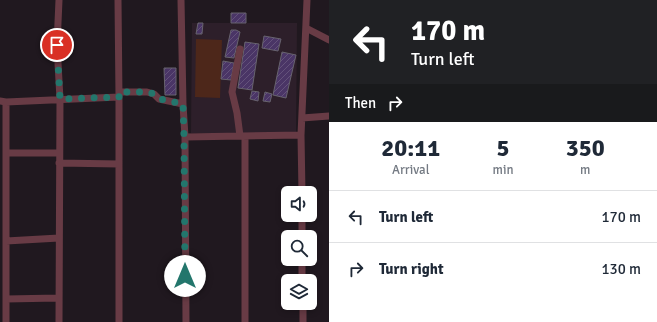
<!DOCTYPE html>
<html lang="en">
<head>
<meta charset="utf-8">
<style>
  :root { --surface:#fff; --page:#f2f2f3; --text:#1f2937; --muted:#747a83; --line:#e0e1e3 }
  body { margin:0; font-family:Signika,sans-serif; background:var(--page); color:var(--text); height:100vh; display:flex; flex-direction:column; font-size:15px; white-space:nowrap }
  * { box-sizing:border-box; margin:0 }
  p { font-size:13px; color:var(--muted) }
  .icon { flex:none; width:22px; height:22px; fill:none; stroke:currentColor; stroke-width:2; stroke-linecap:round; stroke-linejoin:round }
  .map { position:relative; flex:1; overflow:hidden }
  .side { display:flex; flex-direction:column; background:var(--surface); width:328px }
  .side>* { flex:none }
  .banner { background:#202124; color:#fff; overflow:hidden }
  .controls { position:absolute; left:281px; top:186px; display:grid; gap:8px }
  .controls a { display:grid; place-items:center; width:36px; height:36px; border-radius:6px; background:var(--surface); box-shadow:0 2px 6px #0003; font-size:20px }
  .pin { position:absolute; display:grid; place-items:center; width:34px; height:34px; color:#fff; margin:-17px; border:2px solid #fff; border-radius:50%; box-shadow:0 1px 4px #0007 }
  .me { position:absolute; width:44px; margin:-22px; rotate:0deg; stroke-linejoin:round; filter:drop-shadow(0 0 3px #0008) }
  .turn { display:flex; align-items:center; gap:14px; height:84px; padding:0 16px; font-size:18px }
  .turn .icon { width:52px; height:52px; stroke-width:2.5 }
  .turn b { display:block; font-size:28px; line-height:34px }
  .then { display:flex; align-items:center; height:38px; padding:0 16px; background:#0003; gap:8px; font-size:15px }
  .eta { display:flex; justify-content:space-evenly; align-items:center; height:68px; text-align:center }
  .eta b { font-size:24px; font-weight:700; line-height:28px }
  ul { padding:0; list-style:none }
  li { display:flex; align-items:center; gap:12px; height:52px; padding:0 16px; border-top:1px solid var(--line) }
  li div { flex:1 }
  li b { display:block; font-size:15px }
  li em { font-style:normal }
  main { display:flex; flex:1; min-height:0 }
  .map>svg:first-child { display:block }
  .built { fill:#2d1f2a }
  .green { fill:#4d271a }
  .building { fill:url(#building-hatch); stroke:#67636e }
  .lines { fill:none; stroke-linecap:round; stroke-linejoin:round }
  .minor { stroke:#683b45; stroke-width:7 }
  .route { stroke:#23766c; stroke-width:7; stroke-dasharray:0 12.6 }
</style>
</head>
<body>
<main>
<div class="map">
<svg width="329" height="322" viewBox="0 0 329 322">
  <defs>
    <pattern id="building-hatch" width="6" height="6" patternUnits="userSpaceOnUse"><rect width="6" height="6" fill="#4a3566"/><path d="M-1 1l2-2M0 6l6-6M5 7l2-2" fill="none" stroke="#64527b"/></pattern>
  </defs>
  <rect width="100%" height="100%" fill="#20181f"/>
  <path class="built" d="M192,23H297L296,134L191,133Z"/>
  <path class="green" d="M196,39L222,40L220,98L195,97Z"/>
  <path class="building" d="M231,13H246V23H231Z
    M198,23H203L202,34H196Z
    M231,30H236L240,32L234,58L225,57Z
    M264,36L281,39L278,51L262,48Z
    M245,42L259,44L252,90L238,88Z
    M282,52L296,55L286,98L273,95Z
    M223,61L234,63L231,80L221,79Z
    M164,68H176V95H165Z
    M252,91L259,92L258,101L250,99Z
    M265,92L272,94L270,102L263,101Z"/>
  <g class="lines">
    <path class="minor" d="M59,0L57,45L60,99L59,322
      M118,0L119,97V322
      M181,0L183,104L185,137L186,322
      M306,28L329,40
      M119,92H147L154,94L159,99L183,104
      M0,101L6,102L119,97
      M6,102V322
      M302,118L329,116
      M240,136L237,113L232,92L240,49
      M245,136V322
      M185,137L301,135
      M7,153H59
      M59,163L119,164
      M302,193L301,135L307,0
      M302,215V237
      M6,241L59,238
      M302,259V281
      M6,299L58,298
      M303,303V322"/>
  </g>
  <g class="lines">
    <path class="route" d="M57,45L60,99L119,97V92H148L154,94L160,99L183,104L184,137L185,276"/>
  </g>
</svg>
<div class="controls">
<a><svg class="icon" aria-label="sound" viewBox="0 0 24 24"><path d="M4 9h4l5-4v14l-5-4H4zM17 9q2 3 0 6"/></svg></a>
<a><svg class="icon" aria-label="search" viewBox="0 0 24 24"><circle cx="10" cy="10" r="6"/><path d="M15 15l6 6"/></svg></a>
<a><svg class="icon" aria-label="layers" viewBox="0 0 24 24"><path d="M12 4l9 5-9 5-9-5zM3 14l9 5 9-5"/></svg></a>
</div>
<div class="pin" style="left:57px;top:45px;background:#d93025"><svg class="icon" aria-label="arrive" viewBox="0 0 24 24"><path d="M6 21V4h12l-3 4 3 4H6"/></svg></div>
<svg class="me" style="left:185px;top:276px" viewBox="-20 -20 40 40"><circle r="19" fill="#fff"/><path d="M0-13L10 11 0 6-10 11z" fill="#23766c"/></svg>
</div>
<section class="side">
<div class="banner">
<div class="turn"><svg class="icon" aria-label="left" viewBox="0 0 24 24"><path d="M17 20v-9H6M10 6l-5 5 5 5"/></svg><div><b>170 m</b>Turn left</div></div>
<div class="then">Then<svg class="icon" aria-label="right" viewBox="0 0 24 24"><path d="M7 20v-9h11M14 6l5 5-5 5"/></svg></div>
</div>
<div class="eta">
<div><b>20:11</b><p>Arrival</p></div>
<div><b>5</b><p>min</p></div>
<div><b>350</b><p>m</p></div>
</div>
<ul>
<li><svg class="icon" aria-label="left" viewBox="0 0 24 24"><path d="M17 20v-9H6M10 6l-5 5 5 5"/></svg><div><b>Turn left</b></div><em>170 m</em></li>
<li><svg class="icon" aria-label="right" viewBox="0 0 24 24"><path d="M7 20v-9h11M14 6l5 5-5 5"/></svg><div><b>Turn right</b></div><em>130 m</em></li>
</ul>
</section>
</main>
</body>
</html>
